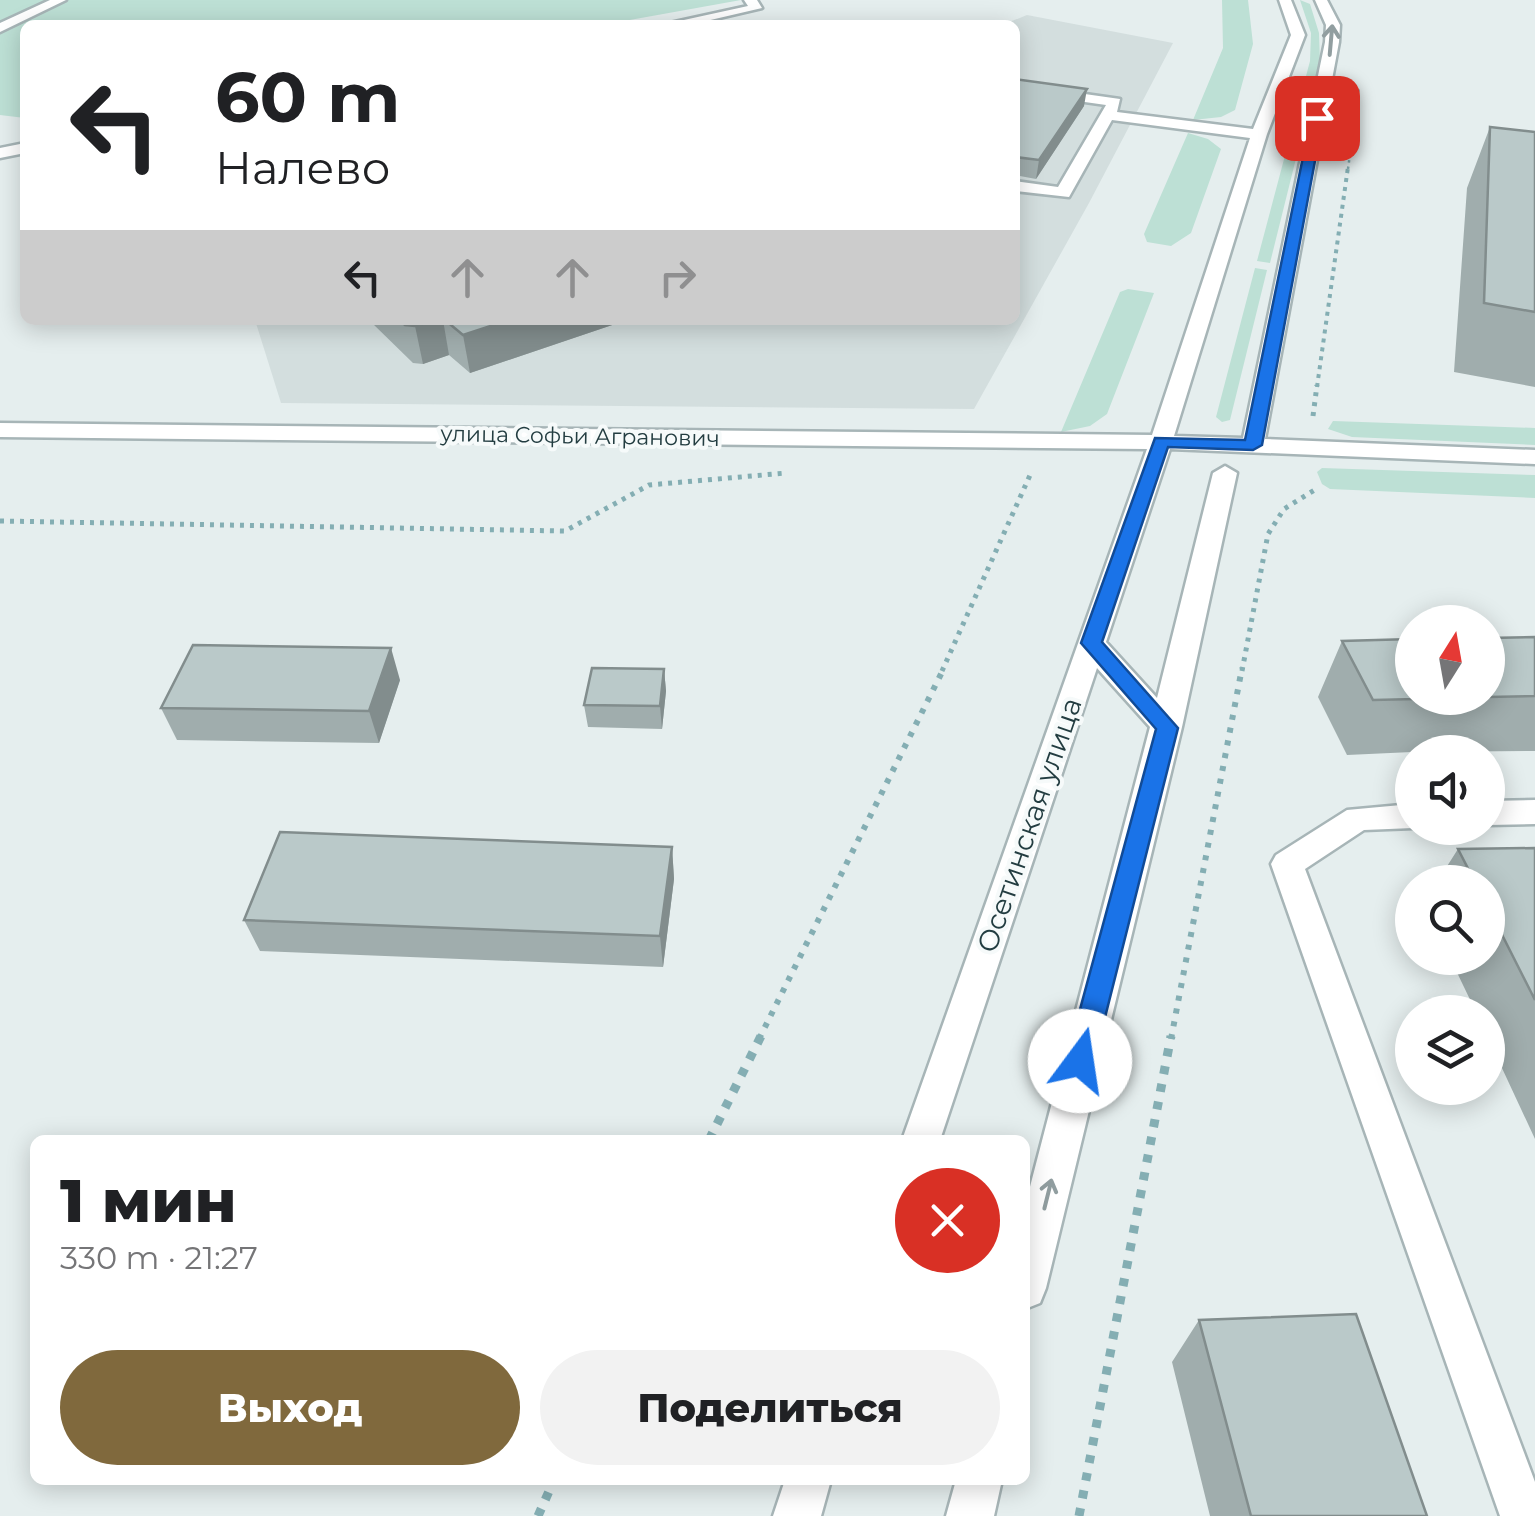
<!DOCTYPE html>
<html lang="ru">
<head>
<meta charset="utf-8">
<style>
  :root { --surface:#fff; --page:#f2f2f2; --text:#202124; --muted:#757577; --accent:#80693d }
  body { margin:0; font-family:Montserrat,sans-serif; background:var(--page); color:var(--text); height:100vh; display:flex; flex-direction:column; font-size:38px; white-space:nowrap }
  * { box-sizing:border-box; margin:0 }
  p { font-size:32px; color:var(--muted) }
  .icon { flex:none; width:55px; height:55px; fill:none; stroke:currentColor; stroke-width:2; stroke-linecap:round; stroke-linejoin:round }
  .map { position:relative; flex:1; overflow:hidden }
  .sheet { position:absolute; left:30px; top:1135px; width:1000px; height:350px; display:flex; flex-direction:column; background:var(--surface); border-radius:15px; box-shadow:0 5px 25px #0003 }
  .sheet>* { flex:none }
  .hud { position:absolute; left:20px; top:20px; width:1000px; height:305px; border-radius:15px; box-shadow:0 5px 25px #0003; background:#fff; color:var(--text); overflow:hidden }
  .needle { width:65px; rotate:11deg }
  .fabs { position:absolute; left:1395px; top:605px; display:grid; gap:20px }
  .fabs a { display:grid; place-items:center; width:110px; height:110px; border-radius:50%; background:var(--surface); box-shadow:0 5px 25px #0003; font-size:50px }
  .pin { position:absolute; display:grid; place-items:center; width:85px; height:85px; color:#fff; margin:-42px; border-radius:20px; box-shadow:0 5px 15px #0006 }
  .me { position:absolute; width:110px; margin:-55px; rotate:14deg; stroke-linejoin:round; filter:drop-shadow(0 0 8px #0008) }
  .turn { display:flex; align-items:center; gap:35px; height:210px; padding:0 30px; font-size:45px }
  .turn .icon { width:130px; height:130px; stroke-width:2.5 }
  .turn b { display:block; font-size:70px; line-height:85px }
  .lanes { display:flex; align-items:center; height:95px; padding:0 30px; background:#0003; justify-content:center; gap:50px; direction:ltr }
  .lanes .off { opacity:.35 }
  .round { display:grid; place-items:center; flex:none; width:105px; height:105px; border-radius:52px; background:var(--page) }
  .head { display:flex; align-items:center; justify-content:space-between; height:170px; padding:0 30px }
  h1 { font-size:60px; font-weight:800; line-height:75px }
  .action { display:flex; gap:20px; margin-top:auto; padding:20px 30px }
  .action a { flex:1; height:115px; border-radius:60px; background:var(--accent); color:#fff; font-size:40px; font-weight:800; line-height:115px; text-align:center }
  .action a+a { background:var(--page); color:var(--text) }
  .map>svg:first-child { display:block }
  .built { fill:#d3dede }
  .green { fill:#bde0d5 }
  .lines { fill:none; stroke-linecap:round; stroke-linejoin:round }
  .minor-casing { stroke:#a7b5b7; stroke-width:5 }
  .path-far4 { stroke:#84aeb3; stroke-width:2.5; stroke-dasharray:2.5 4; stroke-linecap:butt }
  .path-far3 { stroke:#84aeb3; stroke-width:4; stroke-dasharray:4 5; stroke-linecap:butt }
  .path-far2 { stroke:#84aeb3; stroke-width:5; stroke-dasharray:4 6; stroke-linecap:butt }
  .path-far1 { stroke:#84aeb3; stroke-width:6; stroke-dasharray:5 8; stroke-linecap:butt }
  .path { stroke:#84aeb3; stroke-width:9; stroke-dasharray:8 10; stroke-linecap:butt }
  .minor { fill:#fff; fill-rule:evenodd }
  .wall { fill:#a0adad }
  .shaded-wall { fill:#828d8d }
  .building { fill:#bac9c9; stroke:#828d8d; stroke-width:2.5 }
  .oneway { stroke:#919ea0 }
  .route { fill:#1a73e8; stroke:#114b97; stroke-width:2.5 }
  .labels { text-anchor:middle; dominant-baseline:central; stroke-width:8; stroke-linejoin:round; paint-order:stroke }
  .far-street-label { font-size:22px; fill:#233d41; stroke:#f6fafa }
  .street-label { font-size:28px; fill:#233d41; stroke:#f6fafa }
</style>
</head>
<body>
<div class="map">
<svg width="1535" height="1516" viewBox="0 0 1535 1516">
  <rect width="100%" height="100%" fill="#e5eeee"/>
  <path class="built" d="M1027,15L1173,43L1089,203L974,409L281,403L255,320H1015V25H1002Z"/>
  <path class="green" d="M0,0H741L602,25H25V118L0,115Z
    M1222,0H1248L1253,44L1235,110L1221,117L1193,120L1223,48Z
    M1300,0L1310,4L1319,33L1320,62L1270,263L1257,261L1310,61L1311,33Z
    M1188,133L1208,139L1221,149L1191,233L1171,246L1147,242L1144,234Z
    M1255,268L1267,270L1230,420L1222,422L1216,417Z
    M1128,289L1154,293L1107,414L1090,426L1061,432L1120,292Z
    M1333,421L1535,428V445L1352,437L1328,429Z
    M1322,468L1535,475V498L1330,489L1322,484L1317,472Z"/>
  <g class="lines">
    <defs>
      <path id="minor" d="M50,0H66L0,32V23Z
        M744,0H757L762,8L689,25H661L748,6Z
        M1279,0H1291L1305,35L1267,134L1174,436L1243,438L1325,42L1326,25L1315,0H1327L1340,25L1339,42L1265,439L1535,450V464L1170,449L1106,642L1157,698L1213,473L1225,466L1237,473L1182,727L1046,1288L1040,1303L1025,1309V1206L1150,727L1097,668L940,1140H902L1147,449L0,437V423L1152,435L1250,138L1112,120L1069,197L1015,191V181L1058,187L1106,105L1015,92V84L1120,99L1117,112L1253,129L1291,35Z
        M25,143V153L0,158V148Z
        M1535,800V824L1488,825V801Z
        M1412,804L1413,828L1364,830L1305,869L1535,1482V1516H1500L1271,864L1276,855L1347,810Z
        M785,1480H831L821,1516H773Z
        M956,1480H1002L994,1516H946Z"/>
    </defs>
    <use href="#minor" class="minor-casing"/>
    <path class="path-far4" d="M1348,169L1359,87"/>
    <path class="path-far3" d="M1317,387L1348,167"/>
    <path class="path-far2" d="M1313,416L1317,385
      M0,521L565,531L649,485L786,473
      M942,671L1031,473
      M1242,671L1268,534L1284,509L1316,489"/>
    <path class="path-far1" d="M759,1039L944,668
      M1171,1039L1242,668"/>
    <path class="path" d="M709,1140L761,1036
      M538,1516L554,1480
      M1079,1516L1171,1036"/>
    <use href="#minor" class="minor"/>
  </g>
  <path class="wall" d="M1015,79L1084,106L1036,179L1015,175Z
    M1490,127L1535,132V387L1454,372L1467,188Z
    M372,320H624V321L470,373L449,355L423,364L413,363L372,323Z
    M1535,637V751L1412,752L1347,755L1318,697L1342,641Z
    M664,669L666,691L662,729L588,727L584,705Z
    M400,680L379,743L177,740L161,708Z
    M672,847L674,879L663,967L260,951L244,920Z
    M1535,848V1139L1488,1038V1012H1476L1450,958H1488V882H1437L1458,849Z
    M1199,1320L1427,1516H1210L1172,1362Z"/>
  <path class="shaded-wall" d="M1087,89L1084,106L1036,179L1039,160Z
    M434,320H443L449,355L423,364L415,326Z
    M509,320H624V321L470,373L463,335Z
    M391,648L400,680L379,743L369,711Z
    M664,669L666,691L662,729L660,706Z
    M672,847L674,879L663,967L660,936Z"/>
  <path class="building" d="M1015,79L1087,89L1039,160L1015,157Z
    M1490,127L1535,132V312L1484,303Z
    M399,320H434L415,326L405,325Z
    M445,320H509L463,335Z
    M1535,637V696L1488,697V638Z
    M1412,639V698H1461L1373,700L1342,641Z
    M193,645L391,648L369,711L161,708Z
    M592,668L664,669L660,706L584,705Z
    M280,832L672,847L660,936L244,920Z
    M1535,848V1000L1488,907V882H1475L1458,849Z
    M1356,1314L1427,1516H1251L1199,1320Z"/>
  <defs><path id="oneway-shaft" d="M-6 0H5M1.5-3L5.5 0L1.5 3" fill="none" stroke-width="1.6" stroke-linecap="round" stroke-linejoin="round" transform="scale(2.5)"/></defs>
  <g class="oneway">
    <use href="#oneway-shaft" transform="translate(1331 40) rotate(-85)"/>
    <use href="#oneway-shaft" transform="translate(1048 1194) rotate(-76)"/>
  </g>
  <path class="route" d="M1317,114L1323,118L1262,445L1253,450L1168,447L1102,642L1178,728L1094,1061L1090,1069L1080,1073L1070,1069L1066,1061L1156,729L1081,643L1155,438L1245,440L1311,118Z"/>
  <g class="labels">
    <g class="far-street-label">
      <text transform="translate(580 436) rotate(1)">улица Софьи Агранович</text>
    </g>
    <g class="street-label">
      <text transform="translate(1029 825) rotate(-71)">Осетинская улица</text>
    </g>
  </g>
</svg>
<div class="fabs">
<a><svg class="needle" viewBox="-14 -14 28 28"><path d="M0-13l5 13h-10z" fill="#e53935"/><path d="M0 13l5-13h-10z" fill="#757577"/></svg></a>
<a><svg class="icon" aria-label="sound" viewBox="0 0 24 24"><path d="M4 9h4l5-4v14l-5-4H4zM17 9q2 3 0 6"/></svg></a>
<a><svg class="icon" aria-label="search" viewBox="0 0 24 24"><circle cx="10" cy="10" r="6"/><path d="M15 15l6 6"/></svg></a>
<a><svg class="icon" aria-label="layers" viewBox="0 0 24 24"><path d="M12 4l9 5-9 5-9-5zM3 14l9 5 9-5"/></svg></a>
</div>
<div class="pin" style="left:1317px;top:118px;background:#d93025"><svg class="icon" aria-label="arrive" viewBox="0 0 24 24"><path d="M6 21V4h12l-3 4 3 4H6"/></svg></div>
<svg class="me" style="left:1080px;top:1061px" viewBox="-20 -20 40 40"><circle r="19" fill="#fff"/><path d="M0-13L10 11 0 6-10 11z" fill="#1a73e8"/></svg>
<div class="hud">
<div class="turn"><svg class="icon" aria-label="left" viewBox="0 0 24 24"><path d="M17 20v-9H6M10 6l-5 5 5 5"/></svg><div><b>60 m</b>Налево</div></div>
<div class="lanes"><svg class="icon" aria-label="left" viewBox="0 0 24 24"><path d="M17 20v-9H6M10 6l-5 5 5 5"/></svg><svg class="icon off" aria-label="ahead" viewBox="0 0 24 24"><path d="M12 20V5M6 11l6-6 6 6"/></svg><svg class="icon off" aria-label="ahead" viewBox="0 0 24 24"><path d="M12 20V5M6 11l6-6 6 6"/></svg><svg class="icon off" aria-label="right" viewBox="0 0 24 24"><path d="M7 20v-9h11M14 6l5 5-5 5"/></svg></div>
</div>
<section class="sheet">
<div class="head"><div><h1>1 мин</h1><p>330 m · 21:27</p></div><a class="round" style="background:#d93025;color:#fff"><svg class="icon" aria-label="close" viewBox="0 0 24 24"><path d="M6 6l12 12M18 6L6 18"/></svg></a></div>
<div class="action"><a>Выход</a><a>Поделиться</a></div>
</section>
</div>
</body>
</html>
